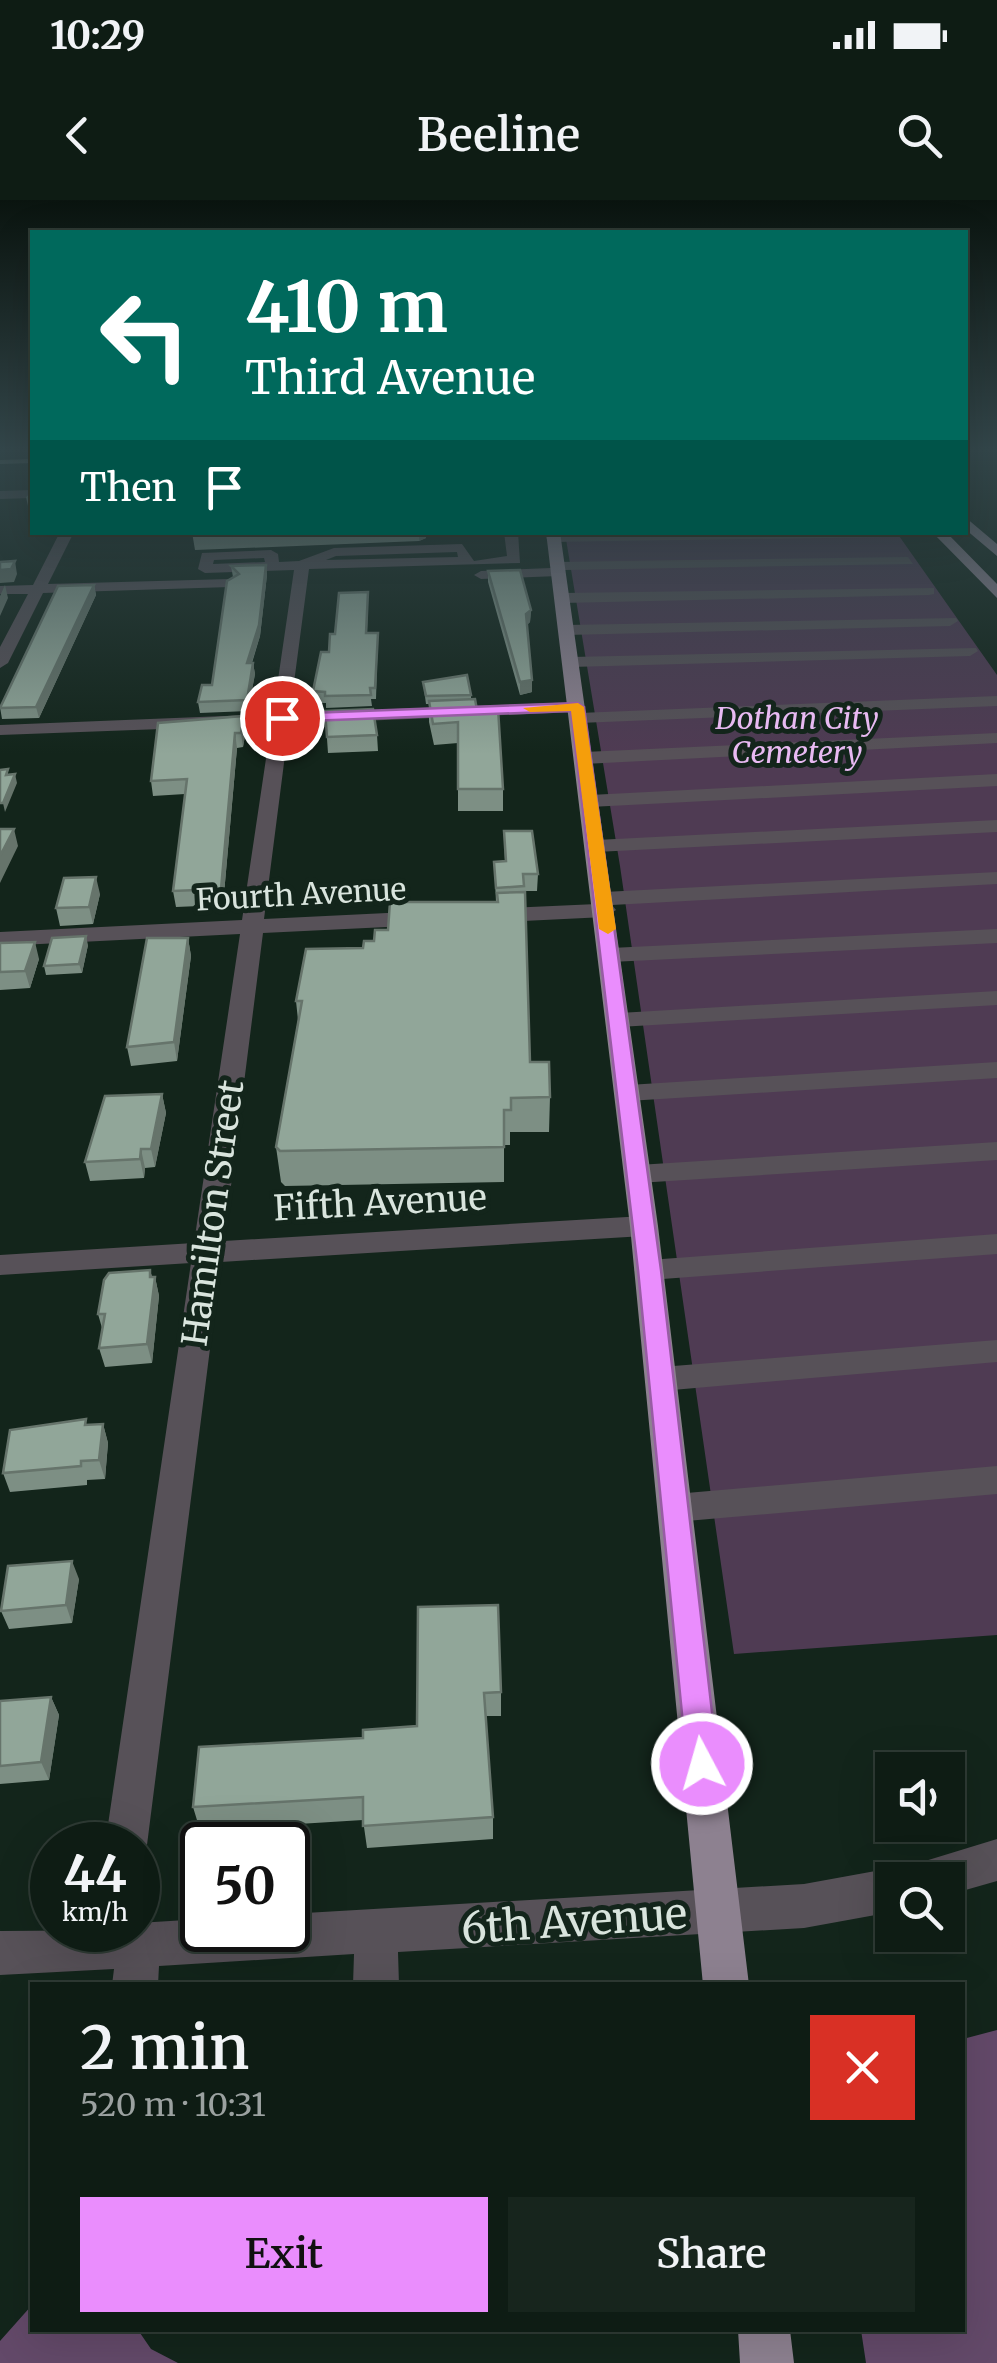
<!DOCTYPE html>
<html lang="en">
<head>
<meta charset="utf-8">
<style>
  :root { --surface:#0e1c14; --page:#17251d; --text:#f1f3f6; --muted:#9ba1a0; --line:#2e3a34; --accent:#ea8dfd }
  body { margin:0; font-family:Merriweather,serif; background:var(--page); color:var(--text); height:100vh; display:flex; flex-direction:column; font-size:38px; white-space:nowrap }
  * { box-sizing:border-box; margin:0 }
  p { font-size:32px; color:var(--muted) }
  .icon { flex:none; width:55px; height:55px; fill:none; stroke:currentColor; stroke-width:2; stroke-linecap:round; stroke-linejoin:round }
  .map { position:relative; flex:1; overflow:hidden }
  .side { position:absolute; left:30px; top:1782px; width:935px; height:350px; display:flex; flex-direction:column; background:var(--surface); border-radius:0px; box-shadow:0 10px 40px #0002,0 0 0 2px var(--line) }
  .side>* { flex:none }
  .hud { position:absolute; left:30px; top:30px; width:938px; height:305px; border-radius:0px; box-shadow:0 10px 40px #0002,0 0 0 2px var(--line); background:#00695c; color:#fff; overflow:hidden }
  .tools { position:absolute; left:875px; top:1552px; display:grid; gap:20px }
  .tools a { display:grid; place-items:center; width:90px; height:90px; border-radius:0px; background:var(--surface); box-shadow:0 10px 40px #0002,0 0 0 2px var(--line); font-size:50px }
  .speed { position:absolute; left:30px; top:1622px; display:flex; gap:20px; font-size:50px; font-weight:700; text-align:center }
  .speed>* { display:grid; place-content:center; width:130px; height:130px; border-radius:50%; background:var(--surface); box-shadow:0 10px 40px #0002,0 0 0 2px var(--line); line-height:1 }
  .speed small { font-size:25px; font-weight:400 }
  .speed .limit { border:5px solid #111; border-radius:15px; background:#fff; color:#111 }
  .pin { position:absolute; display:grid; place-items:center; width:85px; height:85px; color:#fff; margin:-42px; border:5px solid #fff; border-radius:50%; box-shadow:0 2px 10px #0007 }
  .me { position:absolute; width:110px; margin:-55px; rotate:354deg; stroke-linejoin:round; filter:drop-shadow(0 0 8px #0008) }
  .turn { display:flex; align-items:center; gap:35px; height:210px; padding:0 50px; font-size:45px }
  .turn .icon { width:130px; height:130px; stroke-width:2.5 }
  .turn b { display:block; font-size:70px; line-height:85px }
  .then { display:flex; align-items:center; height:95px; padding:0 50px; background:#0003; gap:20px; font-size:38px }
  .round { display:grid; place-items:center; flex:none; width:105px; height:105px; border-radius:0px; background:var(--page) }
  .overview { display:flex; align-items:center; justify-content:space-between; height:170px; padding:0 50px }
  h1 { font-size:60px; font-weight:600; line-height:75px }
  .button { display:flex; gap:20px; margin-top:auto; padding:20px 50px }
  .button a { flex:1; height:115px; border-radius:0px; background:var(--accent); color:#111; font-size:40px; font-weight:600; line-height:115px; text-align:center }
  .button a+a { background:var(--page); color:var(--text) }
  .status { display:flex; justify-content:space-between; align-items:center; height:70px; padding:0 50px; background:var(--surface); direction:ltr }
  .status svg { height:28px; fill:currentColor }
  header { display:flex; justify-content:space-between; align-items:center; height:130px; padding:0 50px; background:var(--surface); font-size:45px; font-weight:600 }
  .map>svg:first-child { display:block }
  .green { fill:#4f3b53 }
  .forest { fill:#634969 }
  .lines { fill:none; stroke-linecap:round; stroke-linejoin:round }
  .minor { fill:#575158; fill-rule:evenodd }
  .major { fill:#8d8190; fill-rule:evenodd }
  .rail { stroke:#aab6af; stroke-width:4 }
  .wall { fill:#7d8f84 }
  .shaded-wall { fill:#66746b }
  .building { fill:#91a699; stroke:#66746b; stroke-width:2.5 }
  .route { fill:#ea8dfd; stroke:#985ca4; stroke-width:2.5 }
  .slow { fill:#f59e0b }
  .labels { text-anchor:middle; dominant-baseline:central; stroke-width:10; stroke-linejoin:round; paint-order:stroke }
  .far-park-label { font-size:30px; font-style:italic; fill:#e8baf2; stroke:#13251b }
  .far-street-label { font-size:30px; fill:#d9e4dd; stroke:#13251b }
  .street-label { font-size:35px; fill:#d9e4dd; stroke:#13251b }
  .near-street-label { font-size:42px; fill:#d9e4dd; stroke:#13251b }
</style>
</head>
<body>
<div class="status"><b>10:29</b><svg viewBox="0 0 49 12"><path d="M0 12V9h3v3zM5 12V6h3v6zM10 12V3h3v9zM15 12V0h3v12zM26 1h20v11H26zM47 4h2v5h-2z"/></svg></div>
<header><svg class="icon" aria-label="back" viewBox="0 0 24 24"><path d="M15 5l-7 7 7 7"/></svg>Beeline<svg class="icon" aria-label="search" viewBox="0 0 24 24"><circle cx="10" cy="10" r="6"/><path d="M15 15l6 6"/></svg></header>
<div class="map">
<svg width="997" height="2163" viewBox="0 0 997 2163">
  <rect width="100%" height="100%" fill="#13251b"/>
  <path class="green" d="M565,333H897L997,475V1435L734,1454L620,666Z"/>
  <path class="forest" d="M997,1830V2163H866L861,2130H962L963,1839Z
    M32,2105V2130H138L151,2149L178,2163H0V2141Z"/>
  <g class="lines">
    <path class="minor" d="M32,290V298L0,299V291Z
      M60,332H74L48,384L230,379L237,383L230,387L43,393L8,463L0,468V447L28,394H0V386L33,385Z
      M504,332H518L520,363L309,369L290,513L577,502L586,507L577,512L289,524L264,719L428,711L439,718L428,725L263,733L224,1041L644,1016L658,1026L644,1036L221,1062L147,1645L138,1661V1645H105L191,1063L0,1075V1055L194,1043L240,734L0,746V732L242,720L271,525L0,535V525L273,514L294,370L205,373L198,369L202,353L271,350L278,354L279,362L299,361L334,348L462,344L474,361L507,356ZM457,352L458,357L326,360L336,356ZM264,358L265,362L213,364L214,360Z
      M644,332H895V333L888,337L553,342L546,338L553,334Z
      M908,357L913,364L564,370L558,376L481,379L474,375L481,371L551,368L557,362Z
      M934,388V394L929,395L562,403L554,398L562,393Z
      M956,418L958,421L950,426L566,435L558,430L566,425Z
      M976,448L978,451L970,456L571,467L563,462L571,457Z
      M997,496V506L579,523L570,518L579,513Z
      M997,533V543L584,564L575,558L584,552Z
      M997,574V586L590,607L580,601L590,595Z
      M997,620V632L596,652L586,646L596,640Z
      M997,672V684L612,705L616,710L605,717L483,723L472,716L483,709L597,704L593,699L604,692Z
      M997,729V743L611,762L600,755L611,748Z
      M997,791V805L619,827L607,820L619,813Z
      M997,862V878L628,901L615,893L628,885Z
      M997,942V960L638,983L624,974L638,965Z
      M997,1034V1054L649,1080L634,1070L649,1060Z
      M997,1140V1162L661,1191L650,1187L645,1179L650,1171L661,1167Z
      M997,1266V1294L675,1322L663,1318L658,1308L663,1298L675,1294Z
      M997,1639V1681L948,1695V1680H892V1712L804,1728L398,1752L399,1785H353L354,1754L159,1766L158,1785H112L114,1769L0,1775V1731L138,1730V1723L202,1719V1730H288V1714L804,1684L892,1668L907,1675L912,1665Z"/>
    <path class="major" d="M965,317L997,344V356L965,329Z
      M546,332H560L658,1026L749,1785H703L630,1026Z
      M932,332H946L997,384V398Z
      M738,2130H790L794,2163H740Z"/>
    <path class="rail" d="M0,262L32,261"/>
  </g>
  <path class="wall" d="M32,292V306H28L26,297Z
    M192,332H426V338L419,341L195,350Z
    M266,365L267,375L260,436L252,463H253L255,474L248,511L200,513L198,502L212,485L233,377L231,366Z
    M488,371L531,410L530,422L527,425L532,492L520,495L488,382Z
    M94,385L96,395L39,518L2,519L0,507Z
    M368,403L367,433H378L376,499H371L372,506L326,508V503H314L313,491L335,434Z
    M423,482L471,495V499L477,510L503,589V611H458V543L434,545L429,522V504H426Z
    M325,511L377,535L378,551L328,553Z
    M158,523L246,530L243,547L237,548L223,705L176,707L173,691L185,594L153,596L151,581Z
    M504,631L538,674L537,691H524L530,862L550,897L549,932H510V945H504V982L285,986L281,982L276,947L298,820L296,801L388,730L496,702L494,662H505Z
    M100,694L93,724L60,726L56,708Z
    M188,738L191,756L177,861L131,866L127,847Z
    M0,743L39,759L30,788L0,790Z
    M88,745L82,773L46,775L44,766Z
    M162,894L166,913L155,967L145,968L144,978L90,981L85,962Z
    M150,1070L152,1077H155L159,1096L152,1163L105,1167L99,1148L102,1128L98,1114Z
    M103,1224L108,1243L105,1279L87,1280V1285L10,1292L3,1273L88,1225Z
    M79,1379L72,1423L9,1429L1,1411Z
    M418,1407L501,1492V1516H486L493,1617V1639L367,1648L363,1620L200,1630L193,1607L363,1538L417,1526Z
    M51,1497L59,1515L49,1580L0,1584V1501Z"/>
  <path class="shaded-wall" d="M419,332H426V338L419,341Z
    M15,361L17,374L14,382L0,383V370Z
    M266,365L267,375L260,436L248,474L247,463Z
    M5,385L8,398L0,416V396Z
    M94,385L96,395L39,518L36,507Z
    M531,410L530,422L525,426L526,414Z
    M253,463L255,474L248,511L247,500Z
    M532,480V492L520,495V482Z
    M244,516L246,530L243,547L241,533Z
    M235,533L237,548L223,705L221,689Z
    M15,574L17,583L5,612L3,603Z
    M14,629L18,646L0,683V656Z
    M96,677L100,694L93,724L89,707Z
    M86,736L88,745L82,773L79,764Z
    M188,738L191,756L177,861L174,842Z
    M35,742L39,759L30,788L25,771Z
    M162,894L166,913L155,967L151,949Z
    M141,949L145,968L144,978L140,959Z
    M150,1070L154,1084L155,1077L159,1096L152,1163L147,1144Z
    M103,1224L108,1243L105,1279L99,1260Z
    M72,1361L79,1379L72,1423L66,1405Z
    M51,1497L59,1515L49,1580L41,1562Z"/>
  <path class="building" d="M15,361L11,369L0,370V362Z
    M266,365L259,425L247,463H253L247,500L198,502L202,485H212L227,381L239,374L231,366Z
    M520,370L531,410L526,414L532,480L520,482L488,371Z
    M94,385L36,507L0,508L58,386Z
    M368,392L366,433H378L375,488H370L371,495L325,496V492L313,491L321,452H329L330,434H335L339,393Z
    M467,475L471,495L426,496L423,482Z
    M475,499L477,510L498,508L503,589H458V522L433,524L429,501Z
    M373,509L377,535L327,537L325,511Z
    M244,516L241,533H235L221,689L173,691L187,579L151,581L158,523Z
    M8,569L6,575L15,574L3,603H0V570Z
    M0,629H14L0,656Z
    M504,631H532L538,674H523L524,686L496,688L494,662L506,661Z
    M96,677L89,707L56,708L64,678Z
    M525,692L530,862H549L550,897L511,898V910H504V947L280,951L276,947L302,801H296L306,749L363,748L364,741H374L375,730H388L390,702H498L497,693Z
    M86,736L79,764L44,766L52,738Z
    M147,738H188L174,842L127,847Z
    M35,742L25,771L0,772V743Z
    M162,894L151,949H141L140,959L85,962L105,896Z
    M150,1070V1077H155L147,1144L99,1148L105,1114H98L104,1080L109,1073Z
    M86,1219L85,1225L103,1224L99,1260L81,1261V1266L3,1273L10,1230Z
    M72,1361L66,1405L1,1411L8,1366Z
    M498,1405L501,1492L484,1493L493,1617L363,1626V1597L193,1607L199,1547L363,1538V1530L417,1526L418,1407Z
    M51,1497L41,1562L0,1566V1501Z"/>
  <linearGradient id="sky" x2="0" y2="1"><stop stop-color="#0a140f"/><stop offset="0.45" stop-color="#33464a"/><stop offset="1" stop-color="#33464a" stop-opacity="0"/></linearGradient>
  <rect width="997" height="554" fill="url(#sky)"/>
  <path class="route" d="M578,503L584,507L661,1070L718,1564L713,1574L702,1579L692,1574L687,1564L638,1070L571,511L282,522L275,518L282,514Z"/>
  <path class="slow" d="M578,503L584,507L616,729L608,734L599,729L571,511L530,512L523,508Z"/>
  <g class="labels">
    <g class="far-park-label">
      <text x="797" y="518">Dothan City<tspan x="797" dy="34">Cemetery</tspan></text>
    </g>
    <g class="far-street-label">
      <text transform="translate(301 694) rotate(-3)">Fourth Avenue</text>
    </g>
    <g class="street-label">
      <text transform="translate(380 1003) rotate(-3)">Fifth Avenue</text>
      <text transform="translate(213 1013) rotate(-82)">Hamilton Street</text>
    </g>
    <g class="near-street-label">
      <text transform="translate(574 1721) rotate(-4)">6th Avenue</text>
    </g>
  </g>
</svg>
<div class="tools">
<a><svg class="icon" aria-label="sound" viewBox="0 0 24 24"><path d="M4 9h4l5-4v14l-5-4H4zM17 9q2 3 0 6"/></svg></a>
<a><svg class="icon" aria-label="search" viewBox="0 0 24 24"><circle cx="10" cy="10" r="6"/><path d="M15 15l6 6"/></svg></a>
</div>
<div class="speed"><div>44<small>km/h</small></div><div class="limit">50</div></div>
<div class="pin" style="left:282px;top:518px;background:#d93025"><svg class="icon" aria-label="arrive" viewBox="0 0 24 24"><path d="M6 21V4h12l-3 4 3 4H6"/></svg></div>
<svg class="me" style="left:702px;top:1564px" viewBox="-20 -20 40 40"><circle r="17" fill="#ea8dfd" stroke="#fff" stroke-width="3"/><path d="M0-11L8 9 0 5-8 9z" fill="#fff"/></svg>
<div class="hud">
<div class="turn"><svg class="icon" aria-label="left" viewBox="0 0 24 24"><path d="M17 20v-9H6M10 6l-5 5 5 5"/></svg><div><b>410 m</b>Third Avenue</div></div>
<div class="then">Then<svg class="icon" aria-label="arrive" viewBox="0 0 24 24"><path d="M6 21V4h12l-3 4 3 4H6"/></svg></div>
</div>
<section class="side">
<div class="overview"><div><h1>2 min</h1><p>520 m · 10:31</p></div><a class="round" style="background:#d93025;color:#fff"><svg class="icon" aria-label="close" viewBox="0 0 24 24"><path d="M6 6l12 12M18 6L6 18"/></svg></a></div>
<div class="button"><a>Exit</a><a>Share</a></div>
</section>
</div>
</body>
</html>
